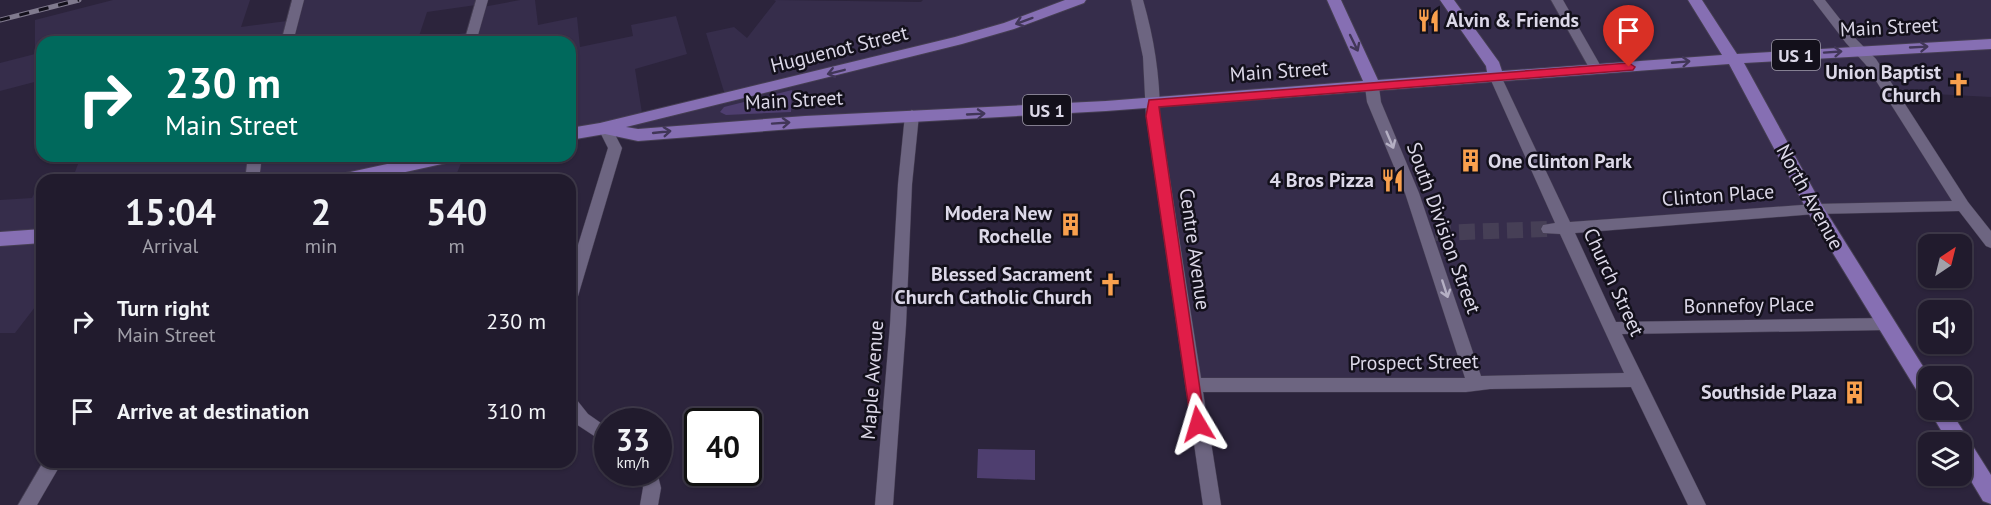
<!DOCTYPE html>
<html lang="en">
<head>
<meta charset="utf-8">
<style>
  :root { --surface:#211b2d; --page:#2d2839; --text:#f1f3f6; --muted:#a2a1aa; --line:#3e3949 }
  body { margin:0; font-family:"PT Sans",sans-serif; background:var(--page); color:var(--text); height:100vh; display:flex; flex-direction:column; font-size:22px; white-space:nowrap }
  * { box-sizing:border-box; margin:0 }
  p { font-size:20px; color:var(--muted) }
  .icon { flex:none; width:33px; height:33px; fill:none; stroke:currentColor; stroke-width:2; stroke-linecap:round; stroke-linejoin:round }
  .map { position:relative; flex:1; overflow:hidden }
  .details { position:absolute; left:36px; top:174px; width:540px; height:294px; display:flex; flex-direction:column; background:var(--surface); border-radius:18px; box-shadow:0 2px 4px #0004,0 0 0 2px var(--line) }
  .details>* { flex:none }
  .banner { position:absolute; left:36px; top:36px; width:540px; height:126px; border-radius:18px; box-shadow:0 2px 4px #0004,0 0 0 2px var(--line); background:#00695c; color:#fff; overflow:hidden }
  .needle { width:39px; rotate:35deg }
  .fabs { position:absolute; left:1918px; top:234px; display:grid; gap:12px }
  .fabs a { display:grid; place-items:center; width:54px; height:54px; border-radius:12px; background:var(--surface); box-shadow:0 2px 4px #0004,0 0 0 2px var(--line); font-size:30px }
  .speed { position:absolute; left:594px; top:408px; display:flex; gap:12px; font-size:30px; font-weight:700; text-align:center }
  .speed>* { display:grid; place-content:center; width:78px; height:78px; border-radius:50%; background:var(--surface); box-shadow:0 2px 4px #0004,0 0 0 2px var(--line); line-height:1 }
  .speed small { font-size:15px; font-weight:400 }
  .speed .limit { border:3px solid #111; border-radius:9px; background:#fff; color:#111 }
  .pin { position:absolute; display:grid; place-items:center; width:51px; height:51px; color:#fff; margin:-62px -26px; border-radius:50% 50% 50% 0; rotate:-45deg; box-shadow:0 0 6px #0007 }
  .pin .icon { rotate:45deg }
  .me { position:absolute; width:66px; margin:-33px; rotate:353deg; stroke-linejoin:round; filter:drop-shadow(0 0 4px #0008) }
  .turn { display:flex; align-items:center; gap:21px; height:126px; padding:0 30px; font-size:27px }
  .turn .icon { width:78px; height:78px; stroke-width:2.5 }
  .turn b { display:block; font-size:42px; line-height:51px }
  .eta { display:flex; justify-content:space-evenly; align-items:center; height:102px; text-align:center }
  .eta b { font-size:36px; font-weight:600; line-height:42px }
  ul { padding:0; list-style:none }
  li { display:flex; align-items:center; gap:18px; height:90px; padding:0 30px }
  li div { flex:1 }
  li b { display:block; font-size:22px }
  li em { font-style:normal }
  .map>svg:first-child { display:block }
  .built { fill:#362d4b }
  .green { fill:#4e3e6f }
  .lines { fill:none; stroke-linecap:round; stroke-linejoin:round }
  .minor-tunnel { stroke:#463f56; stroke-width:16; stroke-dasharray:16 8; stroke-linecap:butt }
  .minor-casing { stroke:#453e52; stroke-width:1 }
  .major-casing { stroke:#453e52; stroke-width:2 }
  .minor { fill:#6d6581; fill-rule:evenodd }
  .major { fill:#866fb3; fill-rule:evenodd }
  .rail-casing { stroke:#807a8e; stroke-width:5 }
  .rail { stroke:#13101b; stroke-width:3; stroke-dasharray:10; stroke-linecap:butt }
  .oneway { stroke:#413658 }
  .oneway2 { stroke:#b5b0c4 }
  .route { fill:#e11d48; stroke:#92132f; stroke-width:1.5 }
  .labels { text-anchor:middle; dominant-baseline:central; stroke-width:5; stroke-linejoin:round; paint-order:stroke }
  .shield { fill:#13101b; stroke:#a09caa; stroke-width:1.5 }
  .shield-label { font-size:18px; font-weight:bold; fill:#dcd8e8 }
  .poi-label { font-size:20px; font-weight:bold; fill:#dcd8e8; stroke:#13101b; text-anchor:end }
  .street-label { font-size:20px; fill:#dcd8e8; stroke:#13101b }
</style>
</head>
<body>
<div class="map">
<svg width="1991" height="505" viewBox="0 0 1991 505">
  <rect width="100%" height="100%" fill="#2c243c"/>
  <path class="built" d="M113,0H250L241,27L295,20L301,0H485L483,4L427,12L419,36L426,38L475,32L483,7L520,0H535L538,25L577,17L580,47L633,36L631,25L676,16L687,54L635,69L642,113L725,95L706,33L734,27L747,38L776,1L774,0L921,2L923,0H1991V97L1895,92L1969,209L1812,212L1572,233L1634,384L1198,387L1154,102L631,136L601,130L570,136V42H42V80L0,91V63L35,54V20Z
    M81,156H464L454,180H42V298L15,333H0V200L32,198L43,176L75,172Z"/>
  <path class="green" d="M792,90L791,112L726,115L720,112L724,107Z
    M978,449L1035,450V480L977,478Z"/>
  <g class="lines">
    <path class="minor-tunnel" d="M1435,233L1548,229"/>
    <defs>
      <path id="minor" d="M292,0H304L293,42H281Z
        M476,0H488L476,42H464Z
        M1131,0H1143C1154,38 1160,76 1160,116L1201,378H1465L1405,193L1367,102L1365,87L1372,83L1379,87L1381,102L1419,193L1481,376L1624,373L1560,234L1543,233L1541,229L1543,225L1555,223L1489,76L1490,73L1495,72L1501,76L1570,222L1815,204L1952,201L1866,65L1846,43L1813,0H1825L1854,37L1876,59L1968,202L1991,231V248L1986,246L1959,211L1815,214L1575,233L1616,322L1887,318L1893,319L1895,324L1893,329L1887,330L1622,334L1706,505H1688L1631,387L1490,389L1466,392H1203L1221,505H1203L1146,116L1143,57Z
        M1551,0H1563L1603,70L1602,73H1592Z
        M912,110L919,115L912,184L906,325L893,505H875L890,325L898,184L905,115Z
        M605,123L610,125L622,148L578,296L575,300L570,302V271L608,148L598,128Z
        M248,156H262L259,180H245Z
        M570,397L576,399L588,414L608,428V445L576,424L570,417Z
        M43,462H62L37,505H18Z
        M639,472H657L661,488L658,505H640L643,488Z"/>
      <path id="major" d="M1065,0H1086L1084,3L1014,29L962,44L626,127L638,129L805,116L1106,101L1363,81L1327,0H1341L1378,80L1487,72L1486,66L1440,0H1454L1499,62L1502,71L1722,55L1688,0H1702L1737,54L1991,39V49L1744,63L1822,205L1929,376V401L1922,399L1809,214L1729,64L1106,111L805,128L638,141L605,134L570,140V128L600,123L955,37L1004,23Z
        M424,156H459L457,160L451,162L369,180H332L335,176L341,174Z
        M42,229V243L0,246V232Z
        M1929,410H1950L1991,475V504L1983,501L1962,466V442H1948Z"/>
    </defs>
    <use href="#minor" class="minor-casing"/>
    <use href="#major" class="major-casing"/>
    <use href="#minor" class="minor"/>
    <use href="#major" class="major"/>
    <defs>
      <path id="rail" d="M0,20L79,0"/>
    </defs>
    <use href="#rail" class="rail-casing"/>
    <use href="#rail" class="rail"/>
  </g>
  <defs><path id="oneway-shaft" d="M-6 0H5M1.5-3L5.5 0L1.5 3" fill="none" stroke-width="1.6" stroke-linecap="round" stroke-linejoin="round" transform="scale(1.5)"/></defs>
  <g class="oneway">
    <use href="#oneway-shaft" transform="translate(1024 21) rotate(160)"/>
    <use href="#oneway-shaft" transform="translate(1354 43) rotate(64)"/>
    <use href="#oneway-shaft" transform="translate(1919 47) rotate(-3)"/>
    <use href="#oneway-shaft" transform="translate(1833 52) rotate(-4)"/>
    <use href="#oneway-shaft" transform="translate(1681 62) rotate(-5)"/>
    <use href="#oneway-shaft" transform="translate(836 72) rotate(166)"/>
    <use href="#oneway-shaft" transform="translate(976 114) rotate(-3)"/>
    <use href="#oneway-shaft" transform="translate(781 123) rotate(-4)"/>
    <use href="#oneway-shaft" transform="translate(662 132) rotate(-6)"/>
  </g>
  <g class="oneway2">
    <use href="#oneway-shaft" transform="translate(1390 140) rotate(67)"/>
    <use href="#oneway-shaft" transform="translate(1445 289) rotate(72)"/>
  </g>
  <path class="route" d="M1629,63L1635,67L1633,70L1159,107L1205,424L1203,429L1198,431L1192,429L1146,116L1149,100Z"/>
  <defs>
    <symbol id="restaurant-bare" viewBox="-9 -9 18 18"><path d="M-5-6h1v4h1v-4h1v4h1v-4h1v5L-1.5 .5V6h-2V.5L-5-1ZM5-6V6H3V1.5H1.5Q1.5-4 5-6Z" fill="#f9a04d" stroke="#13101b" stroke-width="2.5" paint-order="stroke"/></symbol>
    <symbol id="church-bare" viewBox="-9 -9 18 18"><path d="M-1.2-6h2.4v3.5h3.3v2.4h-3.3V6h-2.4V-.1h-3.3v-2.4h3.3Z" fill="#f9a04d" stroke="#13101b" stroke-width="2.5" paint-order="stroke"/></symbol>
    <symbol id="building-bare" viewBox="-9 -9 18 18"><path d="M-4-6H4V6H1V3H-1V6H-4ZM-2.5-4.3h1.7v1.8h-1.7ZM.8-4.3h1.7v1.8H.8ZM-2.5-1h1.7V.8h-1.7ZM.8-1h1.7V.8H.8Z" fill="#f9a04d" stroke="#13101b" stroke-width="2.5" paint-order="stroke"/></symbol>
  </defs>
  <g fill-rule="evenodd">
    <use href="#restaurant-bare" x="1412" y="4" width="33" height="33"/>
    <use href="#church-bare" x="1942" y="68" width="33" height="33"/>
    <use href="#building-bare" x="1454" y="144" width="33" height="33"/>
    <use href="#restaurant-bare" x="1376" y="164" width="33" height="33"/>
    <use href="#building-bare" x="1054" y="208" width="33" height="33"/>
    <use href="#church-bare" x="1094" y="268" width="33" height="33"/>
    <use href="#building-bare" x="1838" y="376" width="33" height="33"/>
  </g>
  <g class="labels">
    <g class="shield">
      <rect x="1772" y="40" width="48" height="30" rx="4.5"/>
      <rect x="1023" y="95" width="48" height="30" rx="4.5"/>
    </g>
    <g class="shield-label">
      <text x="1796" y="55">US 1</text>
      <text x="1047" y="110">US 1</text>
    </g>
    <g class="poi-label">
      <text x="1446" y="20" text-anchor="start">Alvin &amp; Friends</text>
      <text x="1941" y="72">Union Baptist<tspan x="1941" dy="23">Church</tspan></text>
      <text x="1488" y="161" text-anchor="start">One Clinton Park</text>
      <text x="1374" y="180">4 Bros Pizza</text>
      <text x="1052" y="213">Modera New<tspan x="1052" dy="23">Rochelle</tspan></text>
      <text x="1092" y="274">Blessed Sacrament<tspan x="1092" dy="23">Church Catholic Church</tspan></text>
      <text x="1837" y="392">Southside Plaza</text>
    </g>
    <g class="street-label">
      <text transform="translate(1889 27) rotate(-3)">Main Street</text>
      <text transform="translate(839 49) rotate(-14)">Huguenot Street</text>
      <text transform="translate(1279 71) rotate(-4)">Main Street</text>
      <text transform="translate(794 100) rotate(-3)">Main Street</text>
      <text transform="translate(1718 195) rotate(-4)">Clinton Place</text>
      <text transform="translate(1810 197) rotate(61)">North Avenue</text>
      <text transform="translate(1444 228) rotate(70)">South Division Street</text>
      <text transform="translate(1195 249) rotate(82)">Centre Avenue</text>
      <text transform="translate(1614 282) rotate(65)">Church Street</text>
      <text transform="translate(1749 305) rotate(-1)">Bonnefoy Place</text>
      <text transform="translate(1414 362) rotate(-1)">Prospect Street</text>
      <text transform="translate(872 380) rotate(-86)">Maple Avenue</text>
    </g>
  </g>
</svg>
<div class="fabs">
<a><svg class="needle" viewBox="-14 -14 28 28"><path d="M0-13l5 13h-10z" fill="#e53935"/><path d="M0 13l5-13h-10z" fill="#a2a1aa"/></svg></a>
<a><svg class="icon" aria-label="sound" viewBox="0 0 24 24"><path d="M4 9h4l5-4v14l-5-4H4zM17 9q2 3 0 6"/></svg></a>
<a><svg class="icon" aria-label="search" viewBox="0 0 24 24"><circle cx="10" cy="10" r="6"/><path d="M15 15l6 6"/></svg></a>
<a><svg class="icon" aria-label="layers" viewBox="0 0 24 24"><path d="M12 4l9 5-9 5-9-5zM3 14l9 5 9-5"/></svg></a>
</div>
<div class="speed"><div>33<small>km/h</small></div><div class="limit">40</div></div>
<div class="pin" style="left:1629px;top:67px;background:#d93025"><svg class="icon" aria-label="arrive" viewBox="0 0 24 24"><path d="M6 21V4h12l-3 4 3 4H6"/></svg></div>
<svg class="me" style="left:1198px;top:424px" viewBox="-20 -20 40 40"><path d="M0-17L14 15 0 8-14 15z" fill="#e11d48" stroke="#fff" stroke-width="4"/></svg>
<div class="banner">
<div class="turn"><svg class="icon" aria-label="right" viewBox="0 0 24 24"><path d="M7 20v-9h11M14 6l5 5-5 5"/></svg><div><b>230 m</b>Main Street</div></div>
</div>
<section class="details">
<div class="eta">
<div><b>15:04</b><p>Arrival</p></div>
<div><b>2</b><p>min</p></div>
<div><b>540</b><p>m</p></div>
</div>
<ul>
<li><svg class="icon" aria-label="right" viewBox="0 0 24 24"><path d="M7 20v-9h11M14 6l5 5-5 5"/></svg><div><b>Turn right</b><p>Main Street</p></div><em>230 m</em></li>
<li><svg class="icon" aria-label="arrive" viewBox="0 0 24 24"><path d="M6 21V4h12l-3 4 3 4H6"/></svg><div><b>Arrive at destination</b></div><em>310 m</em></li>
</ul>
</section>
</div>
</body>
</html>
